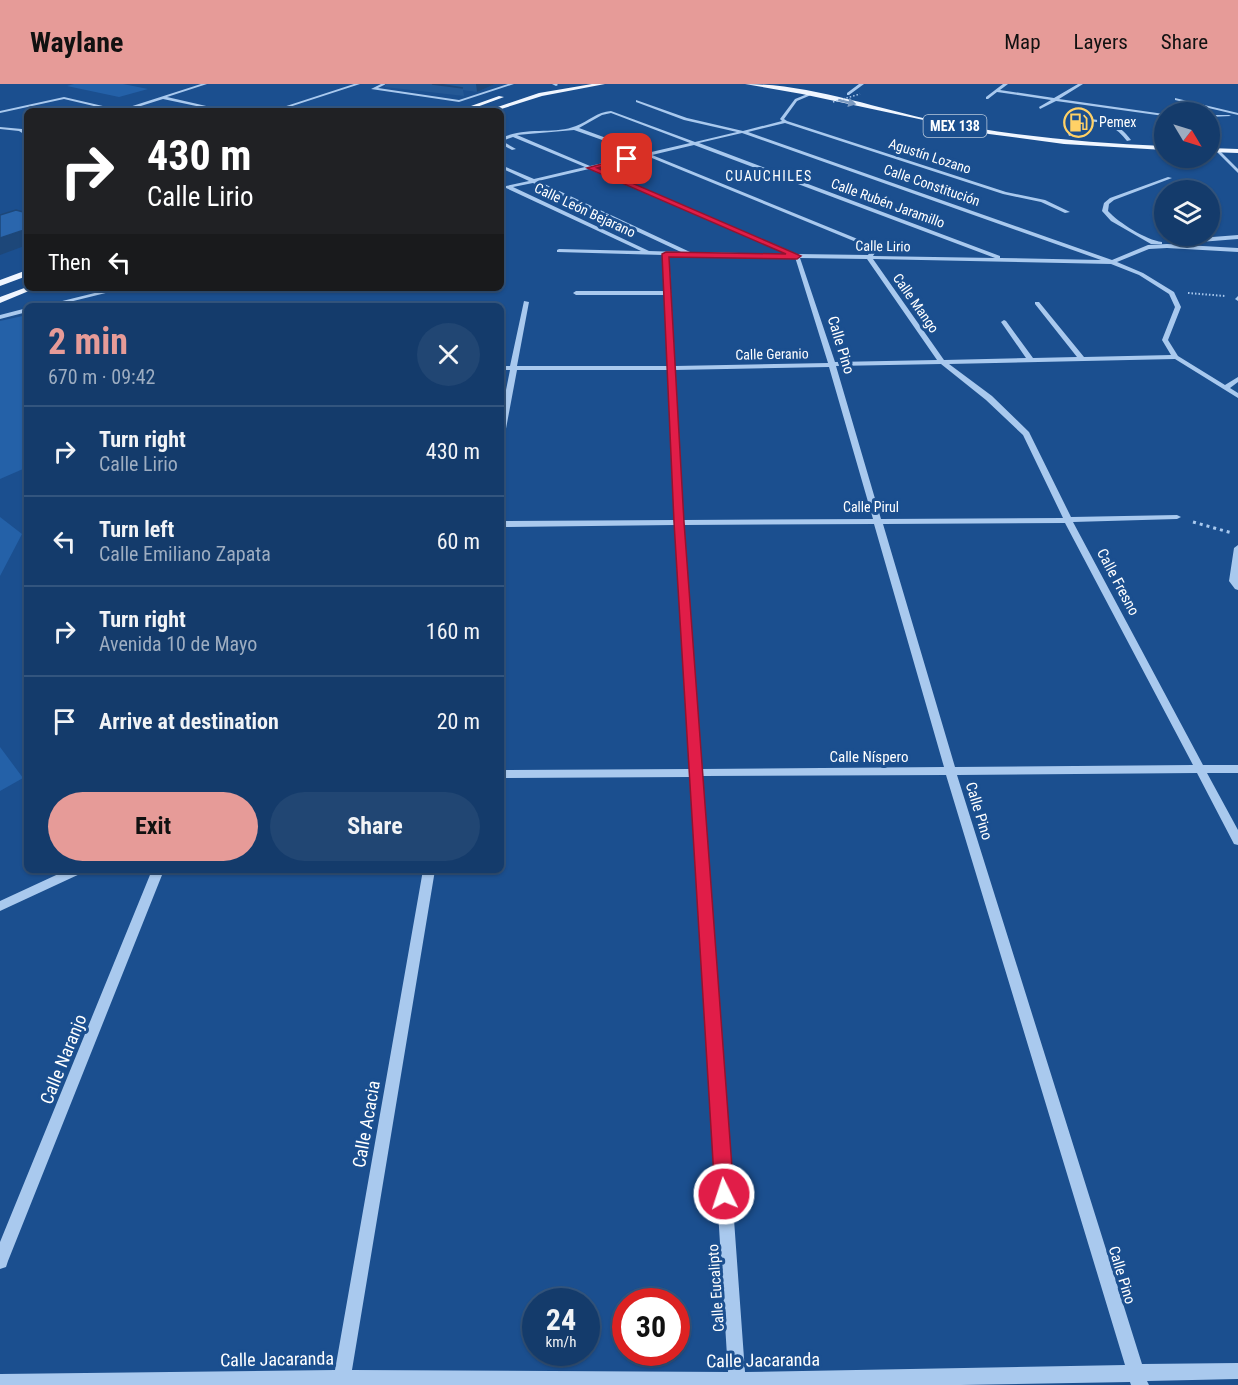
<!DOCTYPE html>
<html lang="en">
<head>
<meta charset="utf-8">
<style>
  :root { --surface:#143b6b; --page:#214673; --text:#f1f3f6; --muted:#9dadc1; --line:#33557e; --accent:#e69b98 }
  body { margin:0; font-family:"Roboto Condensed",sans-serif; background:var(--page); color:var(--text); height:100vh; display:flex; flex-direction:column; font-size:22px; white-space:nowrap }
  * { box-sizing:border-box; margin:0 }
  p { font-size:20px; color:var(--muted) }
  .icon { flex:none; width:33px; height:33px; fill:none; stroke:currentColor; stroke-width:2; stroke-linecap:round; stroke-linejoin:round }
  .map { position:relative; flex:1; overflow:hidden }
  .side { position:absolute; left:24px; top:219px; width:480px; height:570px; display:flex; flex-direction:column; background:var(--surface); border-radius:9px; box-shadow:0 2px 4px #0004,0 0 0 2px var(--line) }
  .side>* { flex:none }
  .top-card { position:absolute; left:24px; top:24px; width:480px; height:183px; border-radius:9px; box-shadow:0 2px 4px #0004,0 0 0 2px var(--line); background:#202124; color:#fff; overflow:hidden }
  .needle { width:39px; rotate:128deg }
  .controls { position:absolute; left:1154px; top:18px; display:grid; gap:12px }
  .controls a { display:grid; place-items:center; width:66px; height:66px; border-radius:50%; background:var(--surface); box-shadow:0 2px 4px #0004,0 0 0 2px var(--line); font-size:30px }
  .speed { position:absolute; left:522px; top:1204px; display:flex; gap:12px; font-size:30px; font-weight:700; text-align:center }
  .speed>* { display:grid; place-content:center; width:78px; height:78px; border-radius:50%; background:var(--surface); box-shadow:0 2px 4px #0004,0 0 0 2px var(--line); line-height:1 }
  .speed small { font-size:15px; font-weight:400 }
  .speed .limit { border:9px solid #d22; background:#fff; color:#111 }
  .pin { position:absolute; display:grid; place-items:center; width:51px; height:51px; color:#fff; margin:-26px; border-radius:12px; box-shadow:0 3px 9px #0006 }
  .me { position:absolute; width:66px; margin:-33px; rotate:356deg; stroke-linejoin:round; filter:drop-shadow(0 0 4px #0008) }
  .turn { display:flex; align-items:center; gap:21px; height:126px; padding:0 24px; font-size:27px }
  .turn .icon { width:78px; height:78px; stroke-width:2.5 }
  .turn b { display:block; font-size:42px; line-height:51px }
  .then { display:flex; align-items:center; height:57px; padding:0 24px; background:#0003; gap:12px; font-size:22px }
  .round { display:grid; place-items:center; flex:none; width:63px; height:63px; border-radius:32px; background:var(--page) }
  .overview { display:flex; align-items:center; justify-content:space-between; height:102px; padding:0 24px }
  h1 { font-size:36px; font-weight:700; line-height:45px; color:var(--accent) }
  .action { display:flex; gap:12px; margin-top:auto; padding:12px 24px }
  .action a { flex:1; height:69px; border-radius:36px; background:var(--accent); color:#111; font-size:24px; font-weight:700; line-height:69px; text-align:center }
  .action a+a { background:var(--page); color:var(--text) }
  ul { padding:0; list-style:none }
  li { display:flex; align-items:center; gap:18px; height:90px; padding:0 24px; border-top:2px solid var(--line) }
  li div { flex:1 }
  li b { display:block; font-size:22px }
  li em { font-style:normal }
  header { display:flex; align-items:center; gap:36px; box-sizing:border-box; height:84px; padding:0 30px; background:var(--accent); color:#111 }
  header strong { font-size:28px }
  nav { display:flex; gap:33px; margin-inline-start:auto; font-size:21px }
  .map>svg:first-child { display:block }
  .green { fill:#2461a8 }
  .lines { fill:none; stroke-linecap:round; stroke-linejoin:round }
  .path-far1 { stroke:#a9c9ee; stroke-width:2; stroke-dasharray:1.5 2; stroke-linecap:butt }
  .path { stroke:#a9c9ee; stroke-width:3; stroke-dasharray:3 4; stroke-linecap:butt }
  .minor { fill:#a9c9ee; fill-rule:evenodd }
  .major { fill:#f0f6ff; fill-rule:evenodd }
  .path-bridge { stroke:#a9c9ee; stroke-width:1.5; stroke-dasharray:1.5 2; stroke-linecap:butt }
  .wall { fill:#245895 }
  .shaded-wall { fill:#1d4779 }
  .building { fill:#2a66ad; stroke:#1d4779; stroke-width:1.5 }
  .oneway { fill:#7b9ac1 }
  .route { fill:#e11d48; stroke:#92132f; stroke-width:1.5 }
  .labels { text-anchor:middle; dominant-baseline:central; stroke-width:6; stroke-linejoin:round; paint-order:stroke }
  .far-poi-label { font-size:14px; fill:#fff; stroke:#1b4f8f; text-anchor:start }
  .shield { fill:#1b4f8f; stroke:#bbcadd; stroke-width:1.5 }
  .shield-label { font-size:14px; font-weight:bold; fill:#fff }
  .far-street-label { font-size:14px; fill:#fff; stroke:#1b4f8f }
  .far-neighbourhood-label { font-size:14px; letter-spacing:1.5px; fill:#fff; stroke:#1b4f8f }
  .street-label { font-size:15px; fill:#fff; stroke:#1b4f8f }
  .near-street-label { font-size:18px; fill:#fff; stroke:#1b4f8f }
</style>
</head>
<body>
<header>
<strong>Waylane</strong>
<nav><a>Map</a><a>Layers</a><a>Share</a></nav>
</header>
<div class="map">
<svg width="1238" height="1301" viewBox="0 0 1238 1301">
  <rect width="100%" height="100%" fill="#1b4f8f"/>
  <path class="green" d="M74,0H123L148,5L119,13L67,2Z
    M27,231V379L23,385L0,395V237Z
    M0,433L22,450L0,492Z
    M0,663L23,694L0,707Z"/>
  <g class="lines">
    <path class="path-far1" d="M1188,209L1225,212"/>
    <path class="path" d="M1193,438L1232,449"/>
    <path class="minor" d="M201,0H207L167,13L228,27H220L163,15L125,27H115L64,15L0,29V27L64,13L120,26Z
      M354,0H360L277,27H271Z
      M381,0H386L378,4L459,16L508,0H514L459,18L371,5Z
      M552,0H557L558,1L556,2Z
      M859,0H864L849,11H847V9Z
      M1003,0H1008L1000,6L1054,14L1078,0H1083L1059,15L1164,30V32L1056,17L1040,25L1039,23L1051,16L997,8L988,15H986V13Z
      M810,9L811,11L797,17L784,35L787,37L1006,108L1045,116L1070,128L1065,129L1041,118L1003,110L785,39L748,48L1112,176L1148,161L1167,160L1238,164V168L1167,164L1149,165L1117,178L1143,189L1174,208L1181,223L1168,256L1178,272L1225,301L1238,293V298L1230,304L1238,309V314L1175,275L949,280L992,312L1029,348L1071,433L1177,431L1181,433L1177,435L1073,438L1203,681H1238V689H1207L1238,746V761L1234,760L1197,689L957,691L1142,1280L1238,1279V1295L1147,1297L1149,1301H1131L1130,1298L961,1301H0V1290L335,1286L423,786H435L352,1286L728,1288L691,693L501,694V686L690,685L675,441L501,443V437L675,436L668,286H517L505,350L501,352V331L510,286H501V282H510L524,217L529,218L517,282H668L665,211H576L573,209L576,207H665L663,171L557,168V166L559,165L641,167L506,104V102L529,97L501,84V81L534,95L585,83L513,53L502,57L516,65L512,66L501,60V54C527,42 554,51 576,42C589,37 597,28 611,27L695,58L737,48L684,36L636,18V16L687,34L743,47L782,37L780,35L795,15ZM611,29L690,59L647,69L579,44L602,31ZM574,46L642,70L590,82L517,51ZM742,49L1101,176L1000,174V172L699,59ZM694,61L995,174L873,172L877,166L865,158L652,71ZM647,72L861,160L871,166L868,171L797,170L595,84ZM589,85L787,170L690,168L538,97ZM533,99L681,168L649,167L513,103ZM669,171L795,173L828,279L675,282ZM800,174L867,175L937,276L835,278ZM873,175L1111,180L1139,191L1169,210L1175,223L1162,256L1171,271L1084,273L1039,218H1035V220L1077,273L1033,274L1006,237L1004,236L1001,238L1026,274L944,276ZM941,280L986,316L1023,351L1063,434L881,435L836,282ZM829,283L873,435L683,436L675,286ZM1065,439L1193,681L955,683L883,440ZM874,440L944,683L701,685L683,441ZM946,691L1125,1281L745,1288L702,692Z
      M1175,14L1238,29V31L1175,16Z
      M1209,31H1229L1231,32L1209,33Z
      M1084,35C1104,35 1119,39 1131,56L1127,57C1112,37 1092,34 1068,41L1073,51L1069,52L1064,39Z
      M0,43L22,45L27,50V52L19,47L0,45Z
      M1218,65L1238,85V89L1216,67Z
      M1168,93L1172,94L1114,116L1109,120L1108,127C1119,139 1146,156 1162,158V160H1151L1111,137L1102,127L1104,119L1110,114Z
      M1238,151V155L1187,159L1184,157L1187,155Z
      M115,204H126L53,222H42Z
      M1238,212V217L1235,215Z
      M27,224V228L0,235V231Z
      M1238,461V506L1235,505L1229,497L1234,464Z
      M67,786H84L82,789L0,827V817Z
      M152,786H164L8,1177L6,1183L0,1185V1158Z"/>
    <path class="major" d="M592,0H605L542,12L495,27H486L539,9Z
      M745,0C810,0 874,24 937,37C1012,52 1088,59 1164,62V66L1064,60L989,50L802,10Z
      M499,12L504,13L466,27H457Z
      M1209,64L1238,65V69L1209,68Z
      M27,186V192L0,202V196Z
      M27,203L36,204L0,219V213Z"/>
    <path class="path-bridge" d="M833,18L860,10"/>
  </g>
  <path class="wall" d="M385,0H495L477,8L463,6L464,12L385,3Z"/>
  <path class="shaded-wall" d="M476,0H495L477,8Z
    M27,145V161L0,171V154Z"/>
  <path class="building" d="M432,0H438L463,4Z
    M16,126L27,129V145L0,154V131Z"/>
  <defs><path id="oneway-solid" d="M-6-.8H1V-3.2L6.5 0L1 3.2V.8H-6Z" transform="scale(1.5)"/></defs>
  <use class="oneway" href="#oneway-solid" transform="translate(847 18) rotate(13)"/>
  <path class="route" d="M627,73L629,76L597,84L801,172L797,175L669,173L684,438L734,1110L731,1117L724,1120L718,1117L715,1110L674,438L662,170L666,168L786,170L587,84Z"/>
  <defs>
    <symbol id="fuel-ring" viewBox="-11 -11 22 22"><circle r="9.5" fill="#1b4f8f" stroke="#ffd166" stroke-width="1.5"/><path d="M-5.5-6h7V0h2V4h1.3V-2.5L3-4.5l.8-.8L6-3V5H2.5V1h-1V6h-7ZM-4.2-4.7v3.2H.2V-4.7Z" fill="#ffd166"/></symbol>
  </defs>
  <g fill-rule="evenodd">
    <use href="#fuel-ring" x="1062" y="22" width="33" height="33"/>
  </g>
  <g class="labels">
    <g class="far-poi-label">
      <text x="1099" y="38">Pemex</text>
    </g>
    <rect class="shield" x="923.5" y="31" width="63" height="22" rx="4.5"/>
    <g class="shield-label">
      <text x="955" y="42">MEX 138</text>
    </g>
    <g class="far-street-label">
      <text transform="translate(930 72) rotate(18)">Agustín Lozano</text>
      <text transform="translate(932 101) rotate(19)">Calle Constitución</text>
      <text transform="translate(888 119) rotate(20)">Calle Rubén Jaramillo</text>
      <text transform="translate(585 126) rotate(25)">Calle León Bejarano</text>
      <text transform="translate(883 162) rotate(1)">Calle Lirio</text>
      <text transform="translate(916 219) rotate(55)">Calle Mango</text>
      <text transform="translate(772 270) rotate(-1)">Calle Geranio</text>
      <text x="871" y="423">Calle Pirul</text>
    </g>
    <g class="far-neighbourhood-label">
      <text x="769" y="92">CUAUCHILES</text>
    </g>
    <g class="street-label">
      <text transform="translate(841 261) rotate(73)">Calle Pino</text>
      <text transform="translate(1118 498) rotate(62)">Calle Fresno</text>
      <text x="869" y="673">Calle Níspero</text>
      <text transform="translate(979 727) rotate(73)">Calle Pino</text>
      <text transform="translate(1122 1191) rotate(73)">Calle Pino</text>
      <text transform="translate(716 1204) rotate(-94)">Calle Eucalipto</text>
    </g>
    <g class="near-street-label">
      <text transform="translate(63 975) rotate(-68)">Calle Naranjo</text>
      <text transform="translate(366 1040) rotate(-80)">Calle Acacia</text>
      <text transform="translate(277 1275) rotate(-1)">Calle Jacaranda</text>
      <text transform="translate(763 1276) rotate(-1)">Calle Jacaranda</text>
    </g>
  </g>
</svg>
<div class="controls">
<a><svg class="needle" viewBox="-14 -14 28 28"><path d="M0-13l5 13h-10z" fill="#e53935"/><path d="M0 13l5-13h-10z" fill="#9dadc1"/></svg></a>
<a><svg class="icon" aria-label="layers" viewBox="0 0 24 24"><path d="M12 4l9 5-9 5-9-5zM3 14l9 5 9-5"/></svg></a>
</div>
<div class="speed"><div>24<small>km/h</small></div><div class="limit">30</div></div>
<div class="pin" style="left:627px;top:75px;background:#d93025"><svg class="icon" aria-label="arrive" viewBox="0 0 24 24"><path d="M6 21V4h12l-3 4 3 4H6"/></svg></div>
<svg class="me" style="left:724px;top:1110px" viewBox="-20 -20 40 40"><circle r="17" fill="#e11d48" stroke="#fff" stroke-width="3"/><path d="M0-11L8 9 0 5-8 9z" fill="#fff"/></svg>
<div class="top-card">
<div class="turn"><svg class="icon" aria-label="right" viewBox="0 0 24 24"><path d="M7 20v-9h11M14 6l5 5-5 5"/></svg><div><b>430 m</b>Calle Lirio</div></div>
<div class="then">Then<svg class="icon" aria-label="left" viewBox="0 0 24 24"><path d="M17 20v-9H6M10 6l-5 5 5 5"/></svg></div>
</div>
<section class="side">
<div class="overview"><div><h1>2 min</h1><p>670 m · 09:42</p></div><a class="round"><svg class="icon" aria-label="close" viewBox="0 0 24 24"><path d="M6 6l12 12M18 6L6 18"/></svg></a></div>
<ul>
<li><svg class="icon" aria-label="right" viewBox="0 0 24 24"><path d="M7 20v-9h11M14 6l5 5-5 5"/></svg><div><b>Turn right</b><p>Calle Lirio</p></div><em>430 m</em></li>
<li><svg class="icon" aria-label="left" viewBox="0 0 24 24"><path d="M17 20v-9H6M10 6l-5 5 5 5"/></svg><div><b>Turn left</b><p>Calle Emiliano Zapata</p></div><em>60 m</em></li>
<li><svg class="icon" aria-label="right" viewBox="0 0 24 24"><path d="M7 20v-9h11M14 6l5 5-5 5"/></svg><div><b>Turn right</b><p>Avenida 10 de Mayo</p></div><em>160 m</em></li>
<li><svg class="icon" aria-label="arrive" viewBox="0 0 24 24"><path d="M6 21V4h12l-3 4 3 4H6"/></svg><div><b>Arrive at destination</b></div><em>20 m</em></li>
</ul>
<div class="action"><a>Exit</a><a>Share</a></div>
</section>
</div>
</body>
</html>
